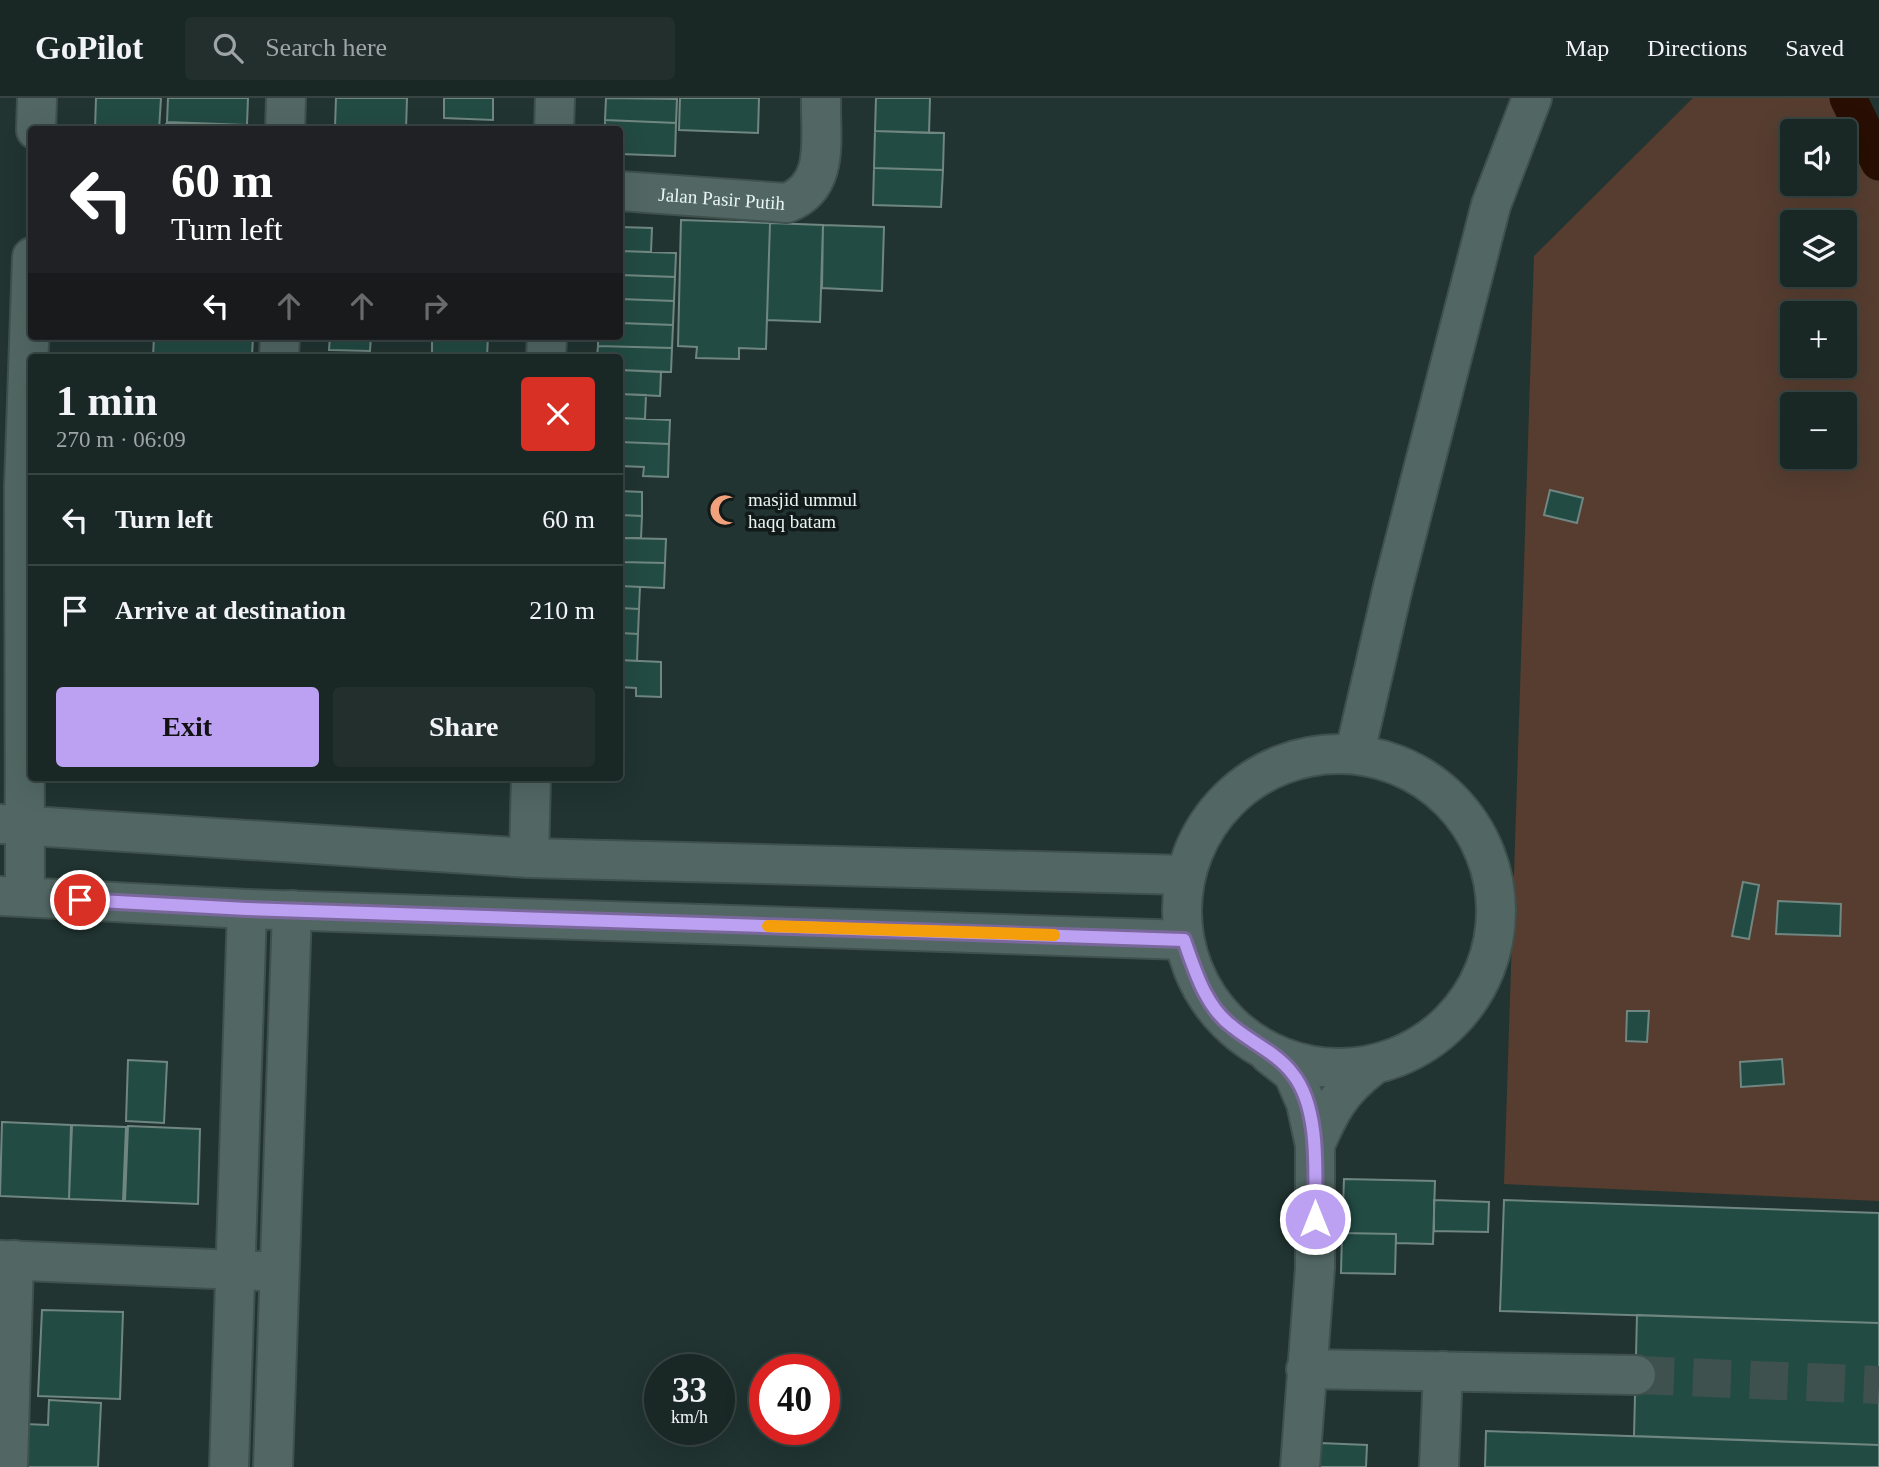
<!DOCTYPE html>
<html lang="en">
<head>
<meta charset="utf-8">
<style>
  :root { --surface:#192725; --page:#222f2d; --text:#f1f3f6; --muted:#9fa5a7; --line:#374442; --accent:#bca0f2 }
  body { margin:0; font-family:"Times New Roman",serif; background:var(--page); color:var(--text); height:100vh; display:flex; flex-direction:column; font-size:26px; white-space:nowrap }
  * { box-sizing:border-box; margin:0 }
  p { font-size:23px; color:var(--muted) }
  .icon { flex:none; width:38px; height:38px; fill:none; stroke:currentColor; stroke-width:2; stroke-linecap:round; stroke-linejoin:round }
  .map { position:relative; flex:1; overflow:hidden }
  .panel { position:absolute; left:28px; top:256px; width:595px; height:427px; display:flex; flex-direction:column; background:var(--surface); border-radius:7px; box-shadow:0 7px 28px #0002,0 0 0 2px var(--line) }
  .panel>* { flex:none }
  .banner { position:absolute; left:28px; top:28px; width:595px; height:214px; border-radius:7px; box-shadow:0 7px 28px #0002,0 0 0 2px var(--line); background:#202124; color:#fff; overflow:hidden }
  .fabs { position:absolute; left:1780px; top:21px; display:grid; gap:14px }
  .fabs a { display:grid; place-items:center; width:77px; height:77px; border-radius:7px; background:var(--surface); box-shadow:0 7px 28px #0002,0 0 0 2px var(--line); font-size:35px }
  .speed { position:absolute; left:644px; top:1256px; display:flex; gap:14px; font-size:35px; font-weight:700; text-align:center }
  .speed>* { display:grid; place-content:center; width:91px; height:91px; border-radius:50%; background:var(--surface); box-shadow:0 7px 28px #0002,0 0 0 2px var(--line); line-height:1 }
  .speed small { font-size:18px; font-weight:400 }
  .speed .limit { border:10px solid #d22; background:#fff; color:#111 }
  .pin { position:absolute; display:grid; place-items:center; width:60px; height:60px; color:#fff; margin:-30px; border:4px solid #fff; border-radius:50%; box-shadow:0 2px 7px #0007 }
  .me { position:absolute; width:77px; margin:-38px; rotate:0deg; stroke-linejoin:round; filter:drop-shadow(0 0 5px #0008) }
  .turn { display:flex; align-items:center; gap:24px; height:147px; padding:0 28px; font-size:32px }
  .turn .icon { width:91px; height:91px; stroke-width:2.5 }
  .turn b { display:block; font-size:49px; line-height:60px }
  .lanes { display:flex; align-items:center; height:66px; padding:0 28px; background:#0003; justify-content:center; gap:35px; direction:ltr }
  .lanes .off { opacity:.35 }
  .round { display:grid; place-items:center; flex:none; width:74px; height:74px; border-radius:7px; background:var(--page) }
  .summary { display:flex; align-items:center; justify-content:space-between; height:119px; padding:0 28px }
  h1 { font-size:42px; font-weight:700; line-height:52px }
  .primary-button { display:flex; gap:14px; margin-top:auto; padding:14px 28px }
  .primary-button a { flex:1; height:80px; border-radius:7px; background:var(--accent); color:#111; font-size:28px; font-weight:700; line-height:80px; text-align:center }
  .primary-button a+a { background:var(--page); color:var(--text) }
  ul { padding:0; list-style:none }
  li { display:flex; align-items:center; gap:21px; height:91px; padding:0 28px; border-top:2px solid var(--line) }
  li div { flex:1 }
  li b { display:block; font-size:26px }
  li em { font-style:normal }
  header { display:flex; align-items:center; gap:42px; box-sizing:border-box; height:98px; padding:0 35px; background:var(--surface); border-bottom:2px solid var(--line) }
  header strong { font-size:33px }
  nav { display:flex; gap:38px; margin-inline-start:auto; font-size:24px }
  .search { width:490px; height:63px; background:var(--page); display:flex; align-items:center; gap:18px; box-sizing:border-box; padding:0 24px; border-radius:7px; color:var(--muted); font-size:26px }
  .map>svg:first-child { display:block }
  .green { fill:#563d30; fill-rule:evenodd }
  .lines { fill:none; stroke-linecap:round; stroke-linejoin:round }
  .canal { stroke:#280e03; stroke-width:37 }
  .building { fill:#224b44; stroke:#708681; stroke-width:2 }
  .minor-tunnel { stroke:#3f514e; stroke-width:38; stroke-dasharray:38 19; stroke-linecap:butt }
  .minor-casing { stroke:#3f504d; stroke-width:42 }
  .minor { stroke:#526763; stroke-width:38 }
  .route-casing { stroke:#7a689d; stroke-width:18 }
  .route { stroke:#bca0f2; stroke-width:12 }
  .slow { stroke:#f59e0b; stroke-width:12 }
  .labels { text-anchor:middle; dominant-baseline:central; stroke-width:7; stroke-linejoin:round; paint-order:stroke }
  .street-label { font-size:19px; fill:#e9f5f3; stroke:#111a18 }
  .poi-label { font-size:19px; fill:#e9f5f3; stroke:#111a18; text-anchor:start }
</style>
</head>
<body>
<header>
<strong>GoPilot</strong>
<div class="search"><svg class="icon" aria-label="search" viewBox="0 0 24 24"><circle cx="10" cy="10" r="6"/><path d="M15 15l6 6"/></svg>Search here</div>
<nav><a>Map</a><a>Directions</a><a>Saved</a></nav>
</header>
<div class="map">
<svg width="1879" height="1369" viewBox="0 0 1879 1369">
  <rect width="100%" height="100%" fill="#213431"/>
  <path class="green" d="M1693,0H1848L1879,65V1103L1504,1086L1534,158ZM1792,33H1844V86H1792ZM1792,124H1844V177H1792ZM1792,215H1844V268H1792ZM1792,306H1844V359H1792Z"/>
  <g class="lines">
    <path class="canal" d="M1848,0L1879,64"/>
  </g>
  <path class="building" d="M96,0H161L159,32H95Z
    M168,0H248L247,27L167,24Z
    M336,0H407L406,32L335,29Z
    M444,0H493V22L444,20Z
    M606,0L677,1L676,25L605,22Z
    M680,0H759L758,35L679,32Z
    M876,0H930L929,35L875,33Z
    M605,22L676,25L675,58L620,56V32H605Z
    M166,26L246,29L245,32H165Z
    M875,33L944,35L943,72L874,70Z
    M874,70L943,72L941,109L873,107Z
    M681,122L770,125L766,251L739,250V261L696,260L697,249L678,248Z
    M770,125L823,127L820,224L767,222Z
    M823,127L884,129L882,193L822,190Z
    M620,129L652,130L651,154L620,153Z
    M620,153L676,155L675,179L620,177Z
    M620,177L675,179L674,203L620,201Z
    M620,201L674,203L673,227L620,225Z
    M620,225L673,227L672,250L598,248V238H620Z
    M154,238H253L252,259H153Z
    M330,238H371L370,253L329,252Z
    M432,238H488L487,259H432Z
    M598,248L672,250L671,274L620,272V259H597Z
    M330,255L369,257V259H330Z
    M620,272L661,274L660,298L620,296Z
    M620,296L646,297L645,321L620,320Z
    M620,320L670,322L669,346L620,344Z
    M620,344L669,346L668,379L643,378L644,369L620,368Z
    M1550,392L1583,400L1577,425L1544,417Z
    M620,393L642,394V418L620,417Z
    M620,417L642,418L641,440H620Z
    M620,440L666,441L665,465L620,464Z
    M620,464L665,465L664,490L620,488Z
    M620,488L640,489L639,511L620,510Z
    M620,510L639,511L638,536L620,535Z
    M620,535L638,536L637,563L620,562Z
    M620,562L661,564V599L636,598V590L620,589Z
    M1743,784L1759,787L1749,841L1732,838Z
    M1778,803L1841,806L1840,838L1776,836Z
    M1627,913H1649L1647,944L1626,943Z
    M1782,961L1784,986L1741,989L1740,964Z
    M128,962L167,964L164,1025L126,1023Z
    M2,1024L71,1027L69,1101L0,1098Z
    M72,1027L126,1029L123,1103L69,1101Z
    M128,1028L200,1031L198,1106L125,1103Z
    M1344,1081L1435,1083L1433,1146L1396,1145V1136L1342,1135Z
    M1434,1102L1489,1104L1488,1134L1434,1133Z
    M1504,1102L1879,1115V1225L1500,1213Z
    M1342,1135L1396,1136L1395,1176L1341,1175Z
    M42,1212L123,1214L120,1301L38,1298Z
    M1637,1217L1879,1225V1347L1634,1338Z
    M49,1302L101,1305L98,1369H22L25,1326L48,1327Z
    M1486,1333L1879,1347V1369H1485Z
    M1320,1345L1367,1347L1366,1369H1319Z"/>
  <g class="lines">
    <path class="minor-tunnel" d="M1636,1277L1879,1287"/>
    <defs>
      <g id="minor">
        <path d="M36,32L37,0"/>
        <path d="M285,32L286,0"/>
        <path d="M554,32L555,0"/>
        <path id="s1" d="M620,93L787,105C831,88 820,40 821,0"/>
        <path d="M279,259L280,238"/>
        <path d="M546,259L547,238"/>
        <path d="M1355,654L1393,489L1491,107L1532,0"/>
        <circle cx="1339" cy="813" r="157"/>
        <path d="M0,726L529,760L1185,777"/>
        <path d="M529,760L531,679"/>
        <path d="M0,798L247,811L1184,842"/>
        <path d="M25,799L24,388L32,159"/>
        <path d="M1269,956L1293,975L1306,1005L1315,1047V1170L1300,1369"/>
        <path d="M1315,1047C1330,1012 1340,993 1371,969"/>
        <path d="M0,1162L260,1173"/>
        <path d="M1306,1271L1636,1277"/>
        <path d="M8,1369L14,1162"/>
        <path d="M229,1369L247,811"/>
        <path d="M273,1369L292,812"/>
        <path d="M1439,1369L1443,1273"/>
      </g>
    </defs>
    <use href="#minor" class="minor-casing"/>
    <use href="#minor" class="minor"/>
  </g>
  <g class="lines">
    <defs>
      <path id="route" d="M80,802L247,811L1184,842C1195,872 1205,909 1233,929C1251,944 1278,956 1292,975C1321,1010 1315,1078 1315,1121"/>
    </defs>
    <use href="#route" class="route-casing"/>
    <use href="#route" class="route"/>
    <path class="slow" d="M768,828L1054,837"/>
  </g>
  <defs>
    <symbol id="mosque-bare" viewBox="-9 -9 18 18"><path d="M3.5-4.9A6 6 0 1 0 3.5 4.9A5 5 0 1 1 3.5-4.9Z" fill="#f1a17b" stroke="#111a18" stroke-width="2.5" paint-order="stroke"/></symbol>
  </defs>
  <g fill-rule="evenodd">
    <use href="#mosque-bare" x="703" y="390" width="44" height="44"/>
  </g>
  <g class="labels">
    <g class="street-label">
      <text stroke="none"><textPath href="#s1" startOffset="102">Jalan Pasir Putih</textPath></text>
    </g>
    <g class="poi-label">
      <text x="748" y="401">masjid ummul<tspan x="748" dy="22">haqq batam</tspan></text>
    </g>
  </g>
</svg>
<div class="fabs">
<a><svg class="icon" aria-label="sound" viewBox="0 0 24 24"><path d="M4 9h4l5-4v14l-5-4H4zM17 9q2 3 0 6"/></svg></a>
<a><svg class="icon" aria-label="layers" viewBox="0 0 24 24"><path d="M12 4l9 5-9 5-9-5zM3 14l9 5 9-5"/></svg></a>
<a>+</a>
<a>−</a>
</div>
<div class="speed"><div>33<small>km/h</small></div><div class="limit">40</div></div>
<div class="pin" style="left:80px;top:802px;background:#d93025"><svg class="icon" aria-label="arrive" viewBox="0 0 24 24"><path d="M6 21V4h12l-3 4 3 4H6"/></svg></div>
<svg class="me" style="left:1315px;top:1121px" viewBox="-20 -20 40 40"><circle r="17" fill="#bca0f2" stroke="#fff" stroke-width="3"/><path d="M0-11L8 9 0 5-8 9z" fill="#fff"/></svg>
<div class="banner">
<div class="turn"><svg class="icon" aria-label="left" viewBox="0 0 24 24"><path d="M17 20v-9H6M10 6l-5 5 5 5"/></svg><div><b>60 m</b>Turn left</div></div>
<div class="lanes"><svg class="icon" aria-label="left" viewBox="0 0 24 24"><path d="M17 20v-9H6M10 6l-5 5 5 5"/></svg><svg class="icon off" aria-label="ahead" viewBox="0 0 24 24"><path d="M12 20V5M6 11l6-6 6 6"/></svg><svg class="icon off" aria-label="ahead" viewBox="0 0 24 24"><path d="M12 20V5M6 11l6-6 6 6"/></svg><svg class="icon off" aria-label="right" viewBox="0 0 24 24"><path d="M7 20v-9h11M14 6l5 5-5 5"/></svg></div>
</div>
<section class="panel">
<div class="summary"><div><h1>1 min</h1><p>270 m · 06:09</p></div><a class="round" style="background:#d93025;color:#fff"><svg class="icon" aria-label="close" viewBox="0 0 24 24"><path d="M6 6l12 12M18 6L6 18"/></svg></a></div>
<ul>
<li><svg class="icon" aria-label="left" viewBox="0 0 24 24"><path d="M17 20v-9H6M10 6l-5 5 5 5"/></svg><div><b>Turn left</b></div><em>60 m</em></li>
<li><svg class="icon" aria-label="arrive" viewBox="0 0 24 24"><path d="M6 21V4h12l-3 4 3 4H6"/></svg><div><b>Arrive at destination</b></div><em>210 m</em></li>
</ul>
<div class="primary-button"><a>Exit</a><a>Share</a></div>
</section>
</div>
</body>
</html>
